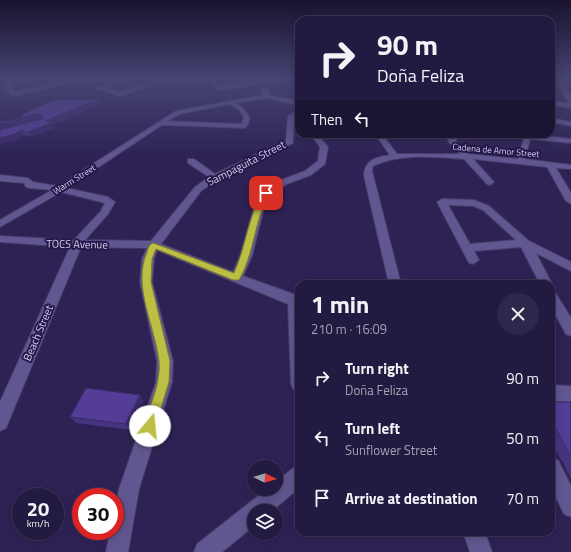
<!DOCTYPE html>
<html lang="en">
<head>
<meta charset="utf-8">
<style>
  :root { --surface:#221a40; --page:#2e274b; --text:#f1f3f6; --muted:#a2a1b1; --line:#3f3859 }
  body { margin:0; font-family:"Titillium Web",sans-serif; background:var(--page); color:var(--text); height:100vh; display:flex; flex-direction:column; font-size:15px; white-space:nowrap }
  * { box-sizing:border-box; margin:0 }
  p { font-size:13px; color:var(--muted) }
  .icon { flex:none; width:22px; height:22px; fill:none; stroke:currentColor; stroke-width:2; stroke-linecap:round; stroke-linejoin:round }
  .map { position:relative; flex:1; overflow:hidden }
  .side { position:absolute; left:295px; top:280px; width:260px; height:256px; display:flex; flex-direction:column; background:var(--surface); border-radius:12px; box-shadow:0 2px 10px #0003,0 0 0 1px var(--line) }
  .side>* { flex:none }
  .guide { position:absolute; left:295px; top:16px; width:260px; height:122px; border-radius:12px; box-shadow:0 2px 10px #0003,0 0 0 1px var(--line); background:#221a40; color:var(--text); overflow:hidden }
  .needle { width:26px; rotate:95deg }
  .tools { position:absolute; left:247px; top:460px; display:grid; gap:8px }
  .tools a { display:grid; place-items:center; width:36px; height:36px; border-radius:50%; background:var(--surface); box-shadow:0 2px 10px #0003,0 0 0 1px var(--line); font-size:20px }
  .speed { position:absolute; left:12px; top:488px; display:flex; gap:8px; font-size:20px; font-weight:700; text-align:center }
  .speed>* { display:grid; place-content:center; width:52px; height:52px; border-radius:50%; background:var(--surface); box-shadow:0 2px 10px #0003,0 0 0 1px var(--line); line-height:1 }
  .speed small { font-size:10px; font-weight:400 }
  .speed .limit { border:6px solid #d22; background:#fff; color:#111 }
  .pin { position:absolute; display:grid; place-items:center; width:34px; height:34px; color:#fff; margin:-17px; border-radius:8px; box-shadow:0 2px 6px #0006 }
  .me { position:absolute; width:44px; margin:-22px; rotate:17deg; stroke-linejoin:round; filter:drop-shadow(0 0 3px #0008) }
  .turn { display:flex; align-items:center; gap:14px; height:84px; padding:0 16px; font-size:18px }
  .turn .icon { width:52px; height:52px; stroke-width:2.5 }
  .turn b { display:block; font-size:28px; line-height:34px }
  .then { display:flex; align-items:center; height:38px; padding:0 16px; background:#0003; gap:8px; font-size:15px }
  .round { display:grid; place-items:center; flex:none; width:42px; height:42px; border-radius:21px; background:var(--page) }
  .summary { display:flex; align-items:center; justify-content:space-between; height:68px; padding:0 16px }
  h1 { font-size:24px; font-weight:700; line-height:30px }
  ul { padding:0; list-style:none }
  li { display:flex; align-items:center; gap:12px; height:60px; padding:0 16px }
  li div { flex:1 }
  li b { display:block; font-size:15px }
  li em { font-style:normal }
  .map>svg:first-child { display:block }
  .lines { fill:none; stroke-linecap:round; stroke-linejoin:round }
  .minor-casing { stroke:#483b68; stroke-width:2 }
  .minor { fill:#615790; fill-rule:evenodd }
  .wall { fill:#473481 }
  .shaded-wall { fill:#3a2b69 }
  .building { fill:#533d96; stroke:#3a2b69 }
  .route { fill:#bcbf44; stroke:#7a7c2c }
  .labels { text-anchor:middle; dominant-baseline:central; stroke-width:4; stroke-linejoin:round; paint-order:stroke }
  .far-street-label { font-size:9px; fill:#d3cfef; stroke:#25184a }
  .street-label { font-size:11px; fill:#d3cfef; stroke:#25184a }
</style>
</head>
<body>
<div class="map">
<svg width="571" height="552" viewBox="0 0 571 552">
  <rect width="100%" height="100%" fill="#2e2255"/>
  <g class="lines">
    <defs>
      <path id="minor" d="M6,79H12L14,92L76,79H86L13,96L8,93Z
        M124,79H132L105,88L120,92L158,80L163,81L120,96L96,88Z
        M176,79H181L184,83L179,84Z
        M206,79H212L219,86L265,81L268,83L218,90Z
        M559,84H563L571,97V104L568,102Z
        M265,87L268,89L269,95L299,101V105L265,98L236,103L244,109L250,118L247,126L244,128L162,125L67,188L108,197L115,202L108,214L85,240L151,241L195,187L209,177L188,163V159H194L215,174L286,140L288,116L299,109V114L294,117L293,143L218,179L201,191L161,244L233,272L240,256L255,204L264,191L281,180L305,171L318,161L320,147L310,134H317L328,147L325,164L311,175L287,184L270,195L265,204L252,256L243,276L299,296V391L293,389L291,384L288,304L157,250L154,259L152,282L173,361L172,382L139,489L128,552H106L110,531H115V509L119,489L156,382L157,361L140,282L142,259L147,248L81,247L6,428L0,431V402L70,247L0,242V236L74,240L101,211L105,203L61,192L0,227V220L52,190L29,188L26,187L24,183L0,181V175L28,178L33,182L58,186L176,111L263,95L262,89ZM230,104L240,111L244,118L241,124L168,121L180,114Z
        M551,101L571,104V108L551,105Z
        M551,118L571,122V126L551,122Z
        M375,134H382L397,154H460L448,141L451,134H457L456,141L469,154L518,159L525,134L571,139V143L530,139L525,159L571,165V169L556,168L571,193V204L566,201L547,167L473,159L494,182L490,185L487,184L464,159C434,157 401,153 373,166L372,171L401,284H389L364,176C364,160 376,157 390,155Z
        M442,199L474,200L489,206L529,241L571,262V271L536,253L552,284L551,286V284H540L521,247L474,251L479,260L473,264L469,263L437,202ZM448,205L473,206L483,210L516,240L470,244Z
        M551,290L555,292L571,318V336L566,334L551,307Z
        M551,385L571,386V402L551,401Z
        M551,458L558,460L571,486V517L564,514L551,487Z
        M299,466V488L272,511H254V526L222,552H194L197,544L267,489H276V482L292,469Z
        M463,532H485L492,552H470Z"/>
    </defs>
    <use href="#minor" class="minor-casing"/>
    <use href="#minor" class="minor"/>
  </g>
  <path class="wall" d="M99,99L101,104L53,125L55,128L31,137L25,135L15,141L0,144V122L22,117L21,115Z
    M144,401L131,430L76,423L70,417Z
    M551,402H571V479L562,460H561L551,441Z"/>
  <path class="shaded-wall" d="M99,99L101,104L53,125L55,128L31,137L28,132L45,121Z
    M39,113L42,119L0,130V124Z
    M22,130L25,135L15,141L0,144V138Z
    M140,395L144,401L131,430L126,424Z"/>
  <path class="building" d="M99,99L45,121L53,122L28,132L22,130L12,135L0,138V130L42,119L43,116L39,113L0,124V122L25,117L21,115L54,100Z
    M86,388L140,395L126,424L70,417Z
    M551,402H571V455H570L551,420Z"/>
  <linearGradient id="sky" x2="0" y2="1"><stop stop-color="#19132f"/><stop offset="0.51" stop-color="#464473"/><stop offset="1" stop-color="#464473" stop-opacity="0"/></linearGradient>
  <rect width="571" height="156" fill="url(#sky)"/>
  <path class="route" d="M264,191L270,193C254,219 255,253 239,280H233L156,249L152,259L151,282L170,361L169,382L154,431L150,433L145,431L143,426C150,406 161,383 159,361C155,326 132,286 147,252C148,248 149,244 154,243L156,244L234,273C246,247 248,215 264,191Z"/>
  <g class="labels">
    <g class="far-street-label">
      <text transform="translate(496 150) rotate(5)">Cadena de Amor Street</text>
      <text transform="translate(74 179) rotate(-32)">Warm Street</text>
    </g>
    <g class="street-label">
      <text transform="translate(246 163) rotate(-27)">Sampaguita Street</text>
      <text transform="translate(77 244) rotate(1)">TOCS Avenue</text>
      <text transform="translate(38 333) rotate(-67)">Beach Street</text>
    </g>
  </g>
</svg>
<div class="tools">
<a><svg class="needle" viewBox="-14 -14 28 28"><path d="M0-13l5 13h-10z" fill="#e53935"/><path d="M0 13l5-13h-10z" fill="#a2a1b1"/></svg></a>
<a><svg class="icon" aria-label="layers" viewBox="0 0 24 24"><path d="M12 4l9 5-9 5-9-5zM3 14l9 5 9-5"/></svg></a>
</div>
<div class="speed"><div>20<small>km/h</small></div><div class="limit">30</div></div>
<div class="pin" style="left:266px;top:193px;background:#d93025"><svg class="icon" aria-label="arrive" viewBox="0 0 24 24"><path d="M6 21V4h12l-3 4 3 4H6"/></svg></div>
<svg class="me" style="left:150px;top:426px" viewBox="-20 -20 40 40"><circle r="19" fill="#fff"/><path d="M0-13L10 11 0 6-10 11z" fill="#bcbf44"/></svg>
<div class="guide">
<div class="turn"><svg class="icon" aria-label="right" viewBox="0 0 24 24"><path d="M7 20v-9h11M14 6l5 5-5 5"/></svg><div><b>90 m</b>Doña Feliza</div></div>
<div class="then">Then<svg class="icon" aria-label="left" viewBox="0 0 24 24"><path d="M17 20v-9H6M10 6l-5 5 5 5"/></svg></div>
</div>
<section class="side">
<div class="summary"><div><h1>1 min</h1><p>210 m · 16:09</p></div><a class="round"><svg class="icon" aria-label="close" viewBox="0 0 24 24"><path d="M6 6l12 12M18 6L6 18"/></svg></a></div>
<ul>
<li><svg class="icon" aria-label="right" viewBox="0 0 24 24"><path d="M7 20v-9h11M14 6l5 5-5 5"/></svg><div><b>Turn right</b><p>Doña Feliza</p></div><em>90 m</em></li>
<li><svg class="icon" aria-label="left" viewBox="0 0 24 24"><path d="M17 20v-9H6M10 6l-5 5 5 5"/></svg><div><b>Turn left</b><p>Sunflower Street</p></div><em>50 m</em></li>
<li><svg class="icon" aria-label="arrive" viewBox="0 0 24 24"><path d="M6 21V4h12l-3 4 3 4H6"/></svg><div><b>Arrive at destination</b></div><em>70 m</em></li>
</ul>
</section>
</div>
</body>
</html>
